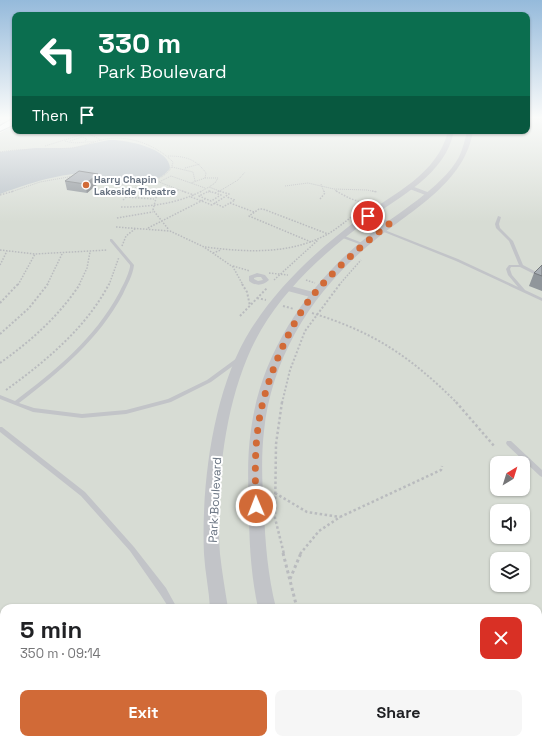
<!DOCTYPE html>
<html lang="en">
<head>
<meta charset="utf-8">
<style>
  :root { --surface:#fff; --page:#f6f6f6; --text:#202124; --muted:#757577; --accent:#d16a37 }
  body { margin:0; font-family:"Space Grotesk",sans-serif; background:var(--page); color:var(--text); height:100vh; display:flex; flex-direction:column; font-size:15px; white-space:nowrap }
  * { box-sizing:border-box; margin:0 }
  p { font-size:13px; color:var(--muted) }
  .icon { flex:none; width:22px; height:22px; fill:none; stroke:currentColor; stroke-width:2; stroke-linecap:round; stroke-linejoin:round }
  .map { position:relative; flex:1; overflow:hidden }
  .panel { position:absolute; left:0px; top:604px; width:542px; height:140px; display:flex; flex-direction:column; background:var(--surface); border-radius:12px 12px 0 0; box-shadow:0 1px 3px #0004 }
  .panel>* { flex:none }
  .top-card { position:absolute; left:12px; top:12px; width:518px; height:122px; border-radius:8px; box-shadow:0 1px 3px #0004; background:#0b6e4f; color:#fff; overflow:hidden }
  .needle { width:26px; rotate:38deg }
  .buttons { position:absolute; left:490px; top:456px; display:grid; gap:8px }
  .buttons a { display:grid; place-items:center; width:40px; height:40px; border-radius:8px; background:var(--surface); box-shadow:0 1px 3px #0004; font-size:20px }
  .pin { position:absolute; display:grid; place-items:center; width:34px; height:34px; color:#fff; margin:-17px; border:2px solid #fff; border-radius:50%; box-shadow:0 1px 4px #0007 }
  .me { position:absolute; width:44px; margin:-22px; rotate:359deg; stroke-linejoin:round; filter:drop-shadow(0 0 3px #0008) }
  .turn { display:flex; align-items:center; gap:14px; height:84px; padding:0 20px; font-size:18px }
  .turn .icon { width:52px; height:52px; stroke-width:2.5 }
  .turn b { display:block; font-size:28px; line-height:34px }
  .then { display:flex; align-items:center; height:38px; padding:0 20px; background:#0003; gap:8px; font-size:15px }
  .round { display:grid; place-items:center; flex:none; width:42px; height:42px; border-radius:8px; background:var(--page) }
  .head { display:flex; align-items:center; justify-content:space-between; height:68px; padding:0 20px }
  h1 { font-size:24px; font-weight:700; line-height:30px }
  .action { display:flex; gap:8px; margin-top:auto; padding:8px 20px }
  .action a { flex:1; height:46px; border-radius:8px; background:var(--accent); color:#fff; font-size:16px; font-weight:700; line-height:46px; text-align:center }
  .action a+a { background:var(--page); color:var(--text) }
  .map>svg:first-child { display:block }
  .green { fill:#d7dcd4; fill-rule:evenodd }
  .water { fill:#bac2c8 }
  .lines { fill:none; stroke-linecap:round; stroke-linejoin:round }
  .secondary-casing { stroke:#b4b8bc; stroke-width:2 }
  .path-far4 { stroke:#b9bbbe; stroke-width:1; stroke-dasharray:1 1; stroke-linecap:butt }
  .path-far3 { stroke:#b9bbbe; stroke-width:1.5; stroke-dasharray:1.5 1.5; stroke-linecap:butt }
  .path-far2 { stroke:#b9bbbe; stroke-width:2; stroke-dasharray:2 2; stroke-linecap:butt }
  .path-far1 { stroke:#b9bbbe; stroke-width:2.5; stroke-dasharray:2.5 2.5; stroke-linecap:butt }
  .path { stroke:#b9bbbe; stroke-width:3; stroke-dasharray:3 3; stroke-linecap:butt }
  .service { fill:#c2c4c8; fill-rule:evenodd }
  .pedestrian { fill:#c2c4c8; fill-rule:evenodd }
  .minor { fill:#c2c4c8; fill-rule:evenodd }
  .tertiary { fill:#c2c4c8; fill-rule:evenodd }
  .secondary { fill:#fff; fill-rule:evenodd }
  .wall { fill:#90969b }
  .shaded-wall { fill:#767a7e }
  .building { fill:#a8aeb4; stroke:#767a7e }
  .route { stroke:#d16a37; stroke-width:7; stroke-dasharray:0 12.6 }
  .poi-dot { fill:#d16a37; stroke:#fff; stroke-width:1.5 }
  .labels { text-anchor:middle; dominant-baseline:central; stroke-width:4; stroke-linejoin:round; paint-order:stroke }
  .far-poi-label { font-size:10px; font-weight:bold; fill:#687381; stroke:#fff; text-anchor:start }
  .street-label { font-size:12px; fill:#687381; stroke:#fff }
</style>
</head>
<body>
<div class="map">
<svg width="542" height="744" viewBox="0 0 542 744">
  <rect width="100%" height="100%" fill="#f5f6f3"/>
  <path class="green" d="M527,118H542V744H0V133L15,125V131H527ZM497,463H523V489H497ZM497,511H523V537H497ZM497,559H523V585H497ZM4,608H538V740H4Z"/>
  <path class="water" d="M109,140C124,139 170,148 170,168C159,185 128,185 110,182L108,178C80,165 28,184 0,194V152L35,148H71Z"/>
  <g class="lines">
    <defs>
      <path id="secondary" d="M12,119H15V124L0,131V126Z"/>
    </defs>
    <use href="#secondary" class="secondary-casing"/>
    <path class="path-far4" d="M65,141C78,145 82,141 95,142
      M70,141L82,137L87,139L85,141
      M45,146L87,133L101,140
      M0,152C23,148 47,150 70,148C83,147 94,141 106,139C130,135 156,145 173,162C170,182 133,187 116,184C109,183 103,178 96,176
      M168,156C185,156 196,159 206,173L205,178L191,183
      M172,167L193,172L195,181
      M185,168L200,164
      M205,178H218L215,183L209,187
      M134,184L143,192
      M321,184L324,192
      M285,186L308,183L334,189L367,190L376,192
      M335,190L338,192
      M11,192L40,182L74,176
      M131,192L136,187
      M175,192L179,190
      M185,192L159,182L171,176L205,188
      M200,192L209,187L222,192
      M208,192H211
      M218,192L238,180L245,172"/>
    <path class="path-far3" d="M141,191C153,197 166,195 178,191
      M182,191L194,195
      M209,191L221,195L211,201L199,196Z
      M336,191L349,198L363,203
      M372,191L378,192
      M215,193L219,191
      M157,194L153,210L169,230
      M0,195L14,191
      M126,197L154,199
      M191,197L212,205L229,194L219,191
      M320,199L325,193L324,191
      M123,200L132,191
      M214,203L223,207L235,200L227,197
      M230,203L254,212
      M121,207C150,207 176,204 202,191
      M117,218L153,212
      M116,227L170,231L204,247L233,267L243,285
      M148,228L205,199
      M311,242L249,216L259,209H263L328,234
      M122,246L126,236L136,228
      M205,247C245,252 288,255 326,235C337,229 347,220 358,212
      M0,250L35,254L107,250
      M213,253L221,250
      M0,265L7,251
      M233,266L250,271
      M269,273L288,275
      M274,280L318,240
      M306,280L315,283
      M18,285L35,254
      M47,285L62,254
      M79,285L87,268L90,252
      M109,285L119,257
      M339,285L361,260"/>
    <path class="path-far2" d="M242,284L247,292L250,306
      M257,298L266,300
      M0,303L18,284
      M283,306L294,309
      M312,313C374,332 411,357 457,403
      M240,316L267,288
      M0,334L29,308L48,284
      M0,363C31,341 59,316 80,284
      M6,390C46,361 86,328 109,284
      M282,403L290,370L305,331L340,284"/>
    <path class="path-far1" d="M282,402L276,444L275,518L284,554
      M456,402L495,447
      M275,493L307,512L340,517
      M300,554L319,531L340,517L441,470L442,466"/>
    <path class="path" d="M283,553L297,608
      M290,579L301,553
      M196,740L197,744
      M338,740L339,744"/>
    <path class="service" d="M498,216L501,217L499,224L500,228L513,241L523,265L542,275V278L520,267H511L510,269L512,275L525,290L542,298V301L456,261L379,230L382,229L458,259L518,287L508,275L506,269L509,265H519L509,241L496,228L495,224Z
      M340,235H342L365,244L363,245H362L340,237Z
      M110,239H112L134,265C133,275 127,285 123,294C99,339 60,372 19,403L34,408L82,414L126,410L168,399L207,380L237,358H241V360L211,382L171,402L126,414L82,418L33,412L0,399V395L15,401C55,371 95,338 119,293C123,285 128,276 130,267V265L110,241Z
      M0,427H2L85,492L134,547L166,588L177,608H169L160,594L130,551L81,496L0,432Z
      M507,441H511L542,470V477L540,476L507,445L506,443Z"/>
    <path class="pedestrian" d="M257,273L265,275L269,280C263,286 255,286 249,281V276ZM257,277H261L263,280L258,281L254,279V278Z"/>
    <path class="minor" d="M409,185L430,193L431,194L428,196L407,188L406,187Z
      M369,214L392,222L393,224L392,226H386L367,217V215Z
      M287,285L317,293L318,295L314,298L284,290L283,288Z"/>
    <path class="tertiary" d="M448,131H454C445,175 401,195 368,220C327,250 287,286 261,330C225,392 215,484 220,554C222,572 225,590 228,608H210C209,590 205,572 204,554C201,485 213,389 251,329C279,285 318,249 360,218C393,194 438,174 448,131Z
      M467,131H473C465,182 412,210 375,240C316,287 272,354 264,431C261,457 262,483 264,509C265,543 268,576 276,608H258C251,575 249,542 249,509C248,483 247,456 251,430C261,352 308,284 368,236C395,215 443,187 459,157C463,148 465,140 467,131Z
      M234,740H255L256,744H235Z
      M298,740H318L319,744H299Z"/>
    <use href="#secondary" class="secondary"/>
  </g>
  <path class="wall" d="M65,181L100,182L87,193L67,190Z
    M542,265V291L529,286L534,273Z"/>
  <path class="shaded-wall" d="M98,174L100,182L87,193L85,184Z"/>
  <path class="building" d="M79,171L98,174L85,184L65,181Z
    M542,265V276L534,273Z"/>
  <linearGradient id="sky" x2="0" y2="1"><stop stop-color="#95badb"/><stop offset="0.53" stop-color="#fafbfa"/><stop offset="1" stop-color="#fafbfa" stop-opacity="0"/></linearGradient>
  <rect width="542" height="222" fill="url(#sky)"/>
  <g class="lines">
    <path class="route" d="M256,506C255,473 254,439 262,406C270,371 291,322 314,294C336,268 362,245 389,224L368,216"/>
  </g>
  <circle class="poi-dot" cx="86" cy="185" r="4"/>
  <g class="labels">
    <g class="far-poi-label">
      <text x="94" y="179">Harry Chapin<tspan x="94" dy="12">Lakeside Theatre</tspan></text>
    </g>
    <g class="street-label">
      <text transform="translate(215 500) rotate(-87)">Park Boulevard</text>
    </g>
  </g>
</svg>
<div class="buttons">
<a><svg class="needle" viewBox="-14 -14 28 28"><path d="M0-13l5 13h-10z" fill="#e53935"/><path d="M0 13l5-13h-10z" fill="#757577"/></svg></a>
<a><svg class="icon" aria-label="sound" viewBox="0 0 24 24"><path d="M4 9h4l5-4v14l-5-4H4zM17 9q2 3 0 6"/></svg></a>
<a><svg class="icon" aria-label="layers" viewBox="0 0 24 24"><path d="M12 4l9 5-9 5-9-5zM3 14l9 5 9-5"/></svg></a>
</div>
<div class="pin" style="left:368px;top:216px;background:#d93025"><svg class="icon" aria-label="arrive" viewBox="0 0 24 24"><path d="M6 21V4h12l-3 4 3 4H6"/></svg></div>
<svg class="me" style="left:256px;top:506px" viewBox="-20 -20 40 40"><circle r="17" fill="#d16a37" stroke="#fff" stroke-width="3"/><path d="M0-11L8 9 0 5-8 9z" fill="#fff"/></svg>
<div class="top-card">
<div class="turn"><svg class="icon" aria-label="left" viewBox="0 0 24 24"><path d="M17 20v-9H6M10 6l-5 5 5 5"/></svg><div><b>330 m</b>Park Boulevard</div></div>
<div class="then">Then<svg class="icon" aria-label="arrive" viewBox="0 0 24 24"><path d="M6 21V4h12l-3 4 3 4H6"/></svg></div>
</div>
<section class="panel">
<div class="head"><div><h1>5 min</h1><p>350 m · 09:14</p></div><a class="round" style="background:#d93025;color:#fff"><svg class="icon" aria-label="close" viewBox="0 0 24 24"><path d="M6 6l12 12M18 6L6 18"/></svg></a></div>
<div class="action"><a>Exit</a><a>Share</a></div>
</section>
</div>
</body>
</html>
